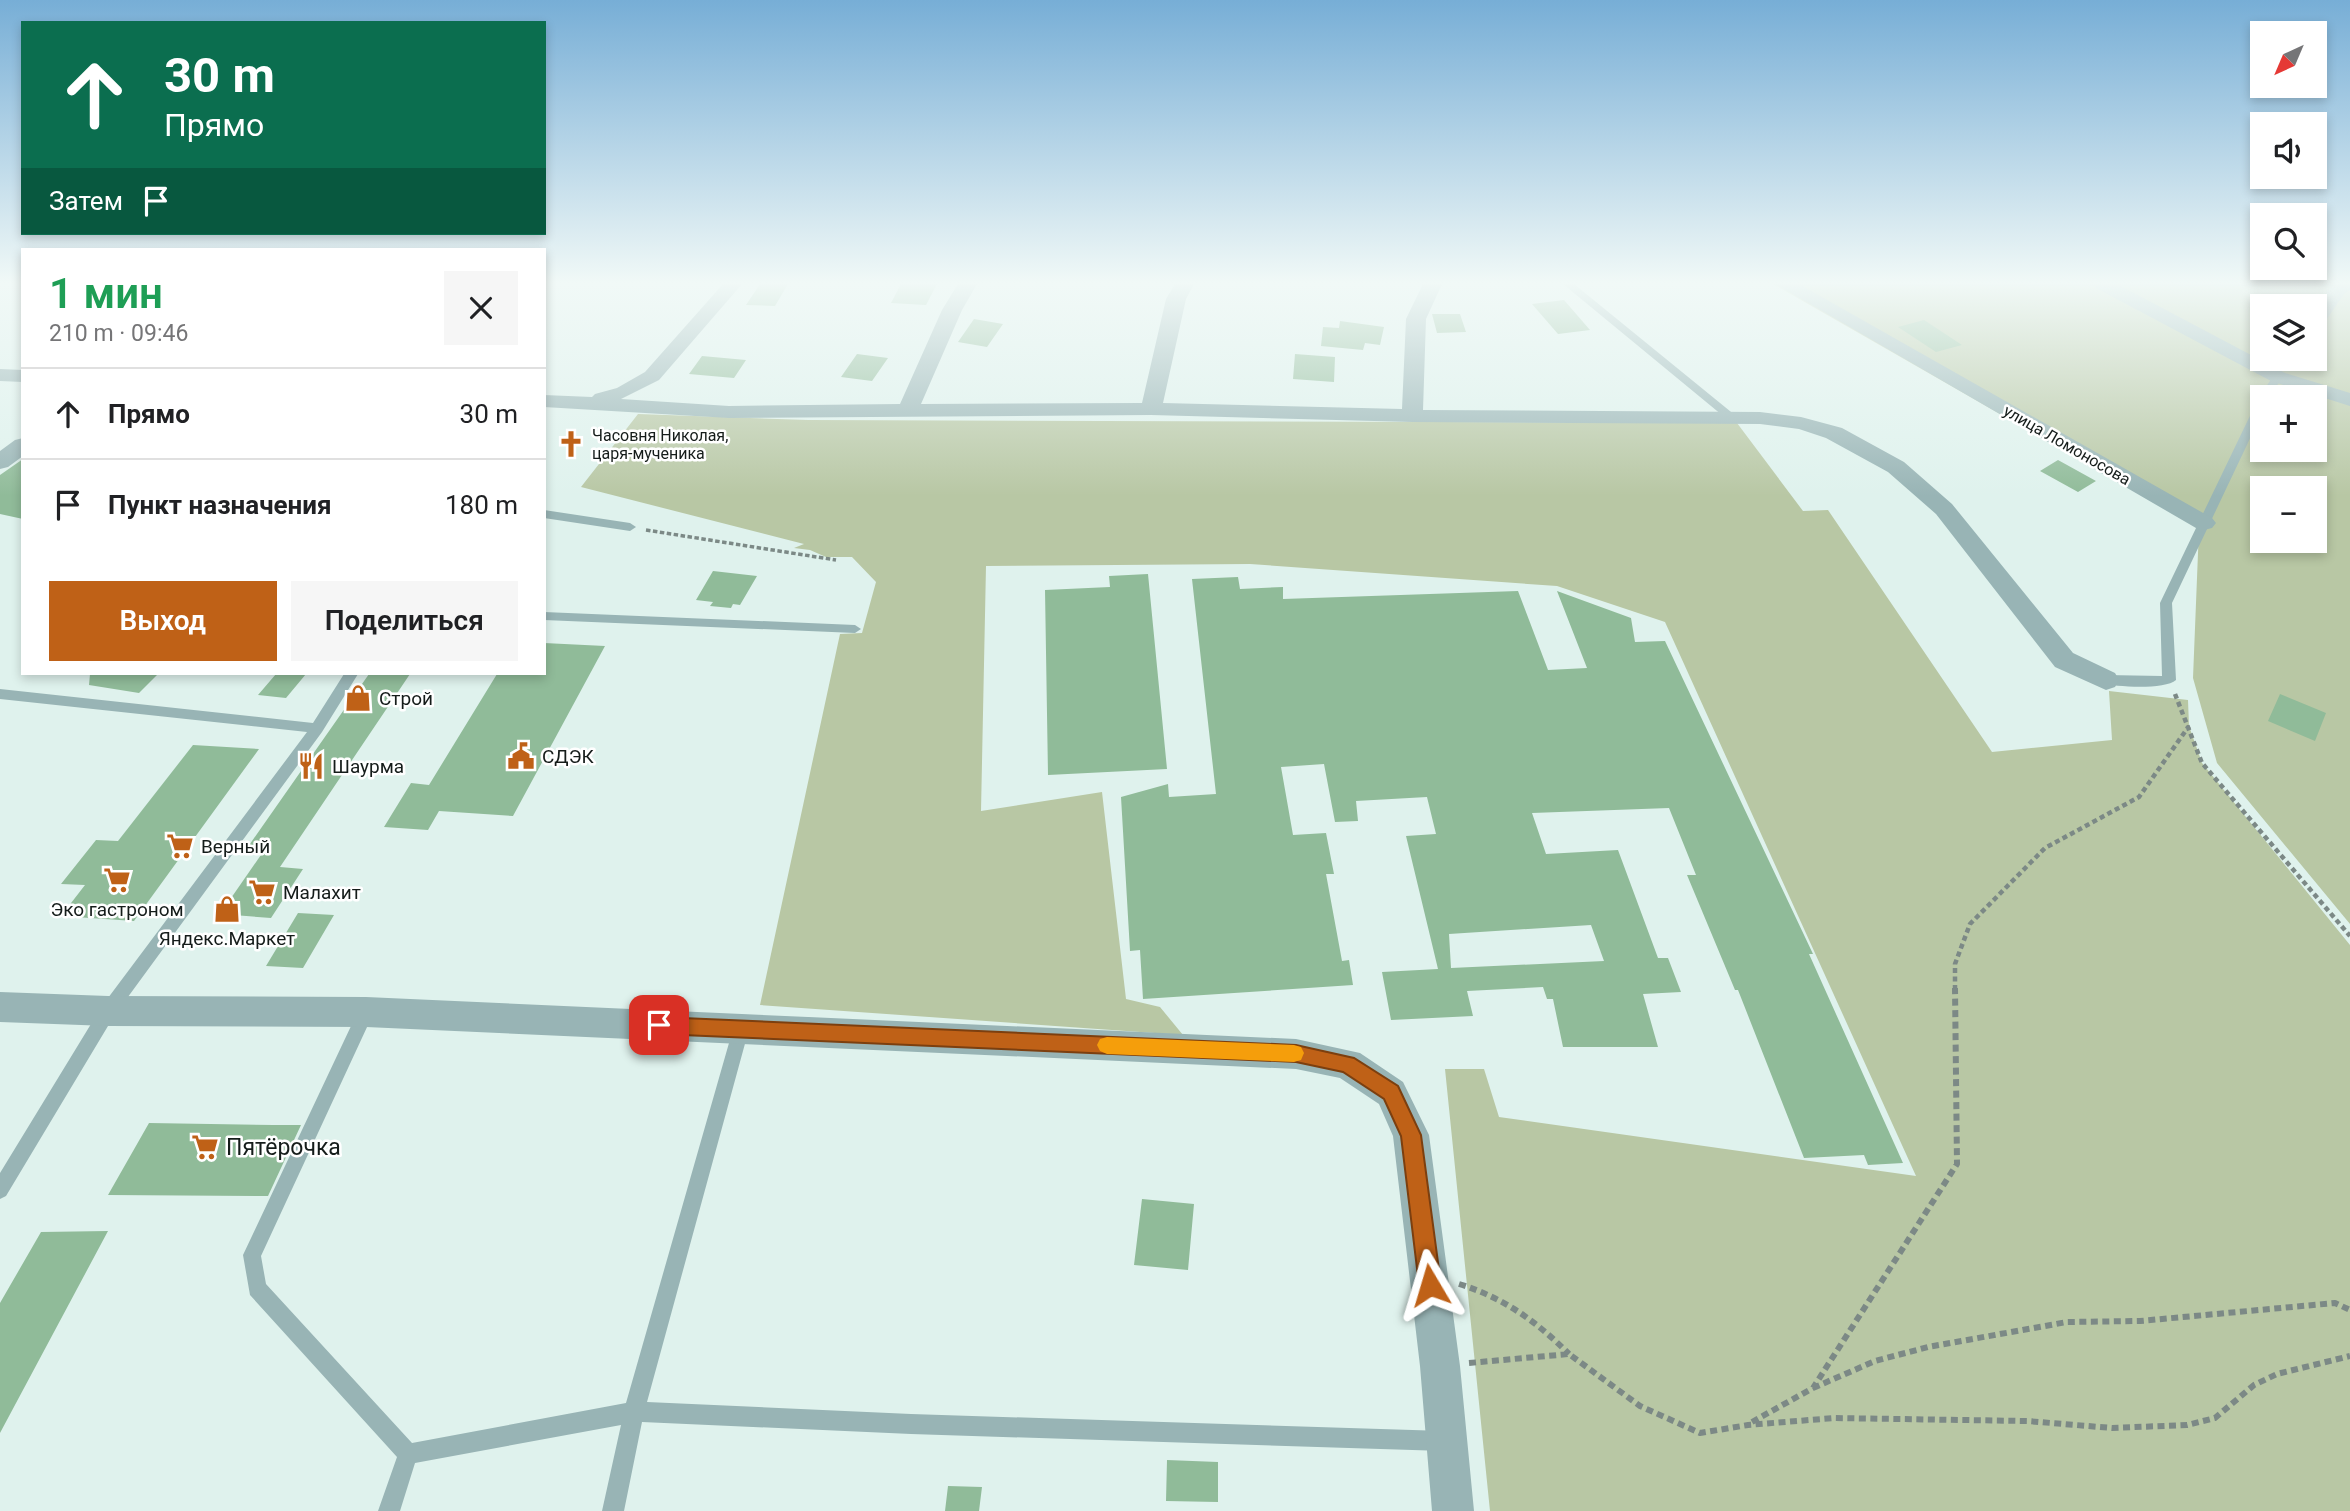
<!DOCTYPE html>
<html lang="ru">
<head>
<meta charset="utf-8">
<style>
  :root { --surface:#fff; --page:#f6f6f6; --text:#202124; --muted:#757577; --line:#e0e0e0; --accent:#bf6117 }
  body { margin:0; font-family:Roboto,sans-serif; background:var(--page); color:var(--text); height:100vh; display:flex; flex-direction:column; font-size:26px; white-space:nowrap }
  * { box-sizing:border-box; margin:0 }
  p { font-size:23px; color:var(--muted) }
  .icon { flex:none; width:38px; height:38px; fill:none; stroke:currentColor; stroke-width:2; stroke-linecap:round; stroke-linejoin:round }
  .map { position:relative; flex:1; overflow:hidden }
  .panel { position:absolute; left:21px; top:248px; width:525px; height:427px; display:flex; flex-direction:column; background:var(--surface); border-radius:0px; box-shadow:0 4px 10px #0003 }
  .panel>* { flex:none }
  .guide { position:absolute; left:21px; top:21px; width:525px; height:214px; border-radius:0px; box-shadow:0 4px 10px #0003; background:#0b6e4f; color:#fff; overflow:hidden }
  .needle { width:46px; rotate:224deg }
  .fabs { position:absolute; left:2250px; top:21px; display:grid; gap:14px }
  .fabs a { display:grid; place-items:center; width:77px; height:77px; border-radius:0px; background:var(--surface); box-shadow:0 4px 10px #0003; font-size:35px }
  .pin { position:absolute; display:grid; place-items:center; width:60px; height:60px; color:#fff; margin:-30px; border-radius:14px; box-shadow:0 4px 10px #0006 }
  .me { position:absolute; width:77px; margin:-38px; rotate:353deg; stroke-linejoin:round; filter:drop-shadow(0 0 5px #0008) }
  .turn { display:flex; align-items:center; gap:24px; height:147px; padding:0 28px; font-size:32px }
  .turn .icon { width:91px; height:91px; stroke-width:2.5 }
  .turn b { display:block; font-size:49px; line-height:60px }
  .then { display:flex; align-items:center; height:66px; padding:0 28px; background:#0003; gap:14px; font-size:26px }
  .round { display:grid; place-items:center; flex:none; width:74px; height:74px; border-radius:0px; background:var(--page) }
  .head { display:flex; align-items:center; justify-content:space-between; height:119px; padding:0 28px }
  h1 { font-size:42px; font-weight:600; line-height:52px; color:#1e9e55 }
  .cta { display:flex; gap:14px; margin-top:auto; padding:14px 28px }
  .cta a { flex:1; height:80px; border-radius:0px; background:var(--accent); color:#fff; font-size:28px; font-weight:600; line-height:80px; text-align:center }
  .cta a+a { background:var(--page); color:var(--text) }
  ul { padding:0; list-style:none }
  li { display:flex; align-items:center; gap:21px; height:91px; padding:0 28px; border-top:2px solid var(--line) }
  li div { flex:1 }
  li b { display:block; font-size:26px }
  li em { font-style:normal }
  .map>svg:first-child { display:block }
  .green { fill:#b8c7a4; fill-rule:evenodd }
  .building { fill:#90bb99; fill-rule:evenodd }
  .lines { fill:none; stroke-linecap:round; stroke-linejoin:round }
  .path-far2 { stroke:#7c8986; stroke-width:3.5; stroke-dasharray:4.5 2.5; stroke-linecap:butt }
  .path-far1 { stroke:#7c8986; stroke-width:4.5; stroke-dasharray:5 3.5; stroke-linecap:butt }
  .path { stroke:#7c8986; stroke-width:6; stroke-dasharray:7 4.5; stroke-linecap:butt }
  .service { fill:#98b4b5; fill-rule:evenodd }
  .minor { fill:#98b4b5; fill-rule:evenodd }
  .route { fill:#bf6117; stroke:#7c3f0f; stroke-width:2 }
  .slow { fill:#f59e0b }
  .labels { text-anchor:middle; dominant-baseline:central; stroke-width:5; stroke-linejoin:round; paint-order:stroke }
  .far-poi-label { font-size:16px; fill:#151c1a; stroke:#fff; text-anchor:start }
  .far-street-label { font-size:16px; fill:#151c1a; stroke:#fff }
  .poi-label { font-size:19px; fill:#151c1a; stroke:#fff; text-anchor:start }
  .near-poi-label { font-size:23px; fill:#151c1a; stroke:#fff; text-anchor:start }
</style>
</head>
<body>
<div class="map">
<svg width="2350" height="1511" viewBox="0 0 2350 1511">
  <rect width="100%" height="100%" fill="#dff2ed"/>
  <path class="green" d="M1773,284H2350V924L2217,763L2193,678L2199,528ZM2263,306H2315V359H2263ZM2263,397H2315V450H2263ZM2263,488H2315V541H2263Z
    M638,414L808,420L1737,423L1803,511L1828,510L1992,752L2112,740L2109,691L2188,700L2189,726L2202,763L2350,945V1511H1490L1445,1069H1484L1499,1117L1916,1176L1665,622L1557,586L1250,564L986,566L981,811L1102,792L1126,999L1160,1007L1183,1035L760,1005L840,634L862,633L876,582L852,557H826L810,550L794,548L804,544L581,487Z"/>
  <path class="building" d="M760,284H788L775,306L746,305Z
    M901,284H937L926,305L891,303Z
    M1564,300L1590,330L1558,334L1532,304Z
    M1432,314H1460L1466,332L1437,333Z
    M974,319L1003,324L987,347L958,342Z
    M1924,320L1962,345L1936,352L1898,327Z
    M1340,321L1384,327L1380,345L1365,343L1363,350L1321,346L1323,327L1339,328Z
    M857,354L888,358L872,381L841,377Z
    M1295,354L1335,357L1334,382L1293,379Z
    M702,356L746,360L734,378L689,374Z
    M23,459V519L0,514V475Z
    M2058,460L2096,481L2078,492L2040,471Z
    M713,571L757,576L740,605L733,604L731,608L710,606L713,602L696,600Z
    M1148,574L1167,769L1048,775L1045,590L1110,587L1109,576Z
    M1238,577L1240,589L1283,587V599L1518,591L1548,670L1587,668L1557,591L1631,618L1635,642L1665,641L1813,954H1809L1903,1163L1868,1165L1864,1155L1804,1158L1738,990H1735L1687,875H1696L1669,808L1532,813L1546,854L1618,850L1658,958H1668L1681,992L1643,994L1658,1047H1563L1553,999H1547L1543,987L1467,991L1473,1016L1391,1020L1382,972L1438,969L1406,836L1436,834L1427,797L1356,801L1358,821L1335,822L1324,764L1281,767L1293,835L1326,833L1334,874H1326L1342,961L1349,960L1353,985L1143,999L1140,950L1130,951L1121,797L1168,784L1169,797L1216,794L1192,579ZM1591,925L1604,961L1451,968L1449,934Z
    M544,643L605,646L513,816L439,811L428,830L384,827L411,783L429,785L497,674H544Z
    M90,674H158L139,693L89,685Z
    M276,674H306L286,698L258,695Z
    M369,674H410L280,867L303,869L271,918L220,914L263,852L245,851Z
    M2280,694L2326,713L2315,741L2268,721Z
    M193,745L259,749L134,921L61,916L85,885L61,884L96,840L118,841Z
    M298,913L334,915L303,968L266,966Z
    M149,1123L273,1125H301L268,1196L108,1195Z
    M1142,1199L1194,1204L1188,1270L1134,1265Z
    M108,1231L0,1433V1303L41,1232Z
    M1167,1460L1218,1462V1502L1166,1501Z
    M948,1486L982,1487L979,1511H945Z"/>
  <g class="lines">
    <path class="path-far2" d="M646,530L836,560"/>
    <path class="path-far1" d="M2175,694L2202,763L2350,936
      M1955,990V964L1970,924L2045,848L2139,797L2189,726"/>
    <path class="path" d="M1459,1284C1504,1298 1536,1321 1569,1354
      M1469,1363L1569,1354L1640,1406L1700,1433L1748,1425L1834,1418L2027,1421L2112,1428L2187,1425L2215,1418L2254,1385L2277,1374L2350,1356
      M1813,1388L1875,1361L1928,1347L2067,1322L2140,1321L2335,1303L2350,1310
      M1752,1422L1813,1388L1957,1164L1955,988"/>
    <path class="service" d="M1563,284H1574L1736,416V420H1728Z
      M2278,374L2283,377L2269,397H2263V411L2172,603L2176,680C2165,690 2116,687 2101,683L2099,680L2106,675L2162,676L2160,603L2259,397L2274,375Z
      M544,510L630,523L636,527L630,531L544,518Z
      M544,612L855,625L861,629L855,633L544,620Z
      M344,674H358L322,732L114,1016L6,1196L0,1199V1173L102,1006L307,732L0,699V689L313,723Z
      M366,1005L372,1007L374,1012L261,1256L266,1284L412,1443L626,1403L733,1029L735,1024L741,1022L747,1024L749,1029L647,1402L911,1414L1444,1431L1451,1434L1454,1441L1451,1448L1444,1451L911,1434L642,1422L624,1511H602L621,1425L415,1463L400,1511H378L397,1457L250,1295L243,1255L360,1007Z"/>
    <path class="minor" d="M723,284H742L659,380L621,399L729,406L900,404L942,310L958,284H977L962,310L921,404L1142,403L1166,299L1175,284H1194L1186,299L1163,403L1402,409L1406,319L1423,284H1442L1426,319L1423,410L1760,412L1801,417L1842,428L1904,462L1952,504L2073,653L2115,673L2119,680L2115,687L2106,690L2055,667L1936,514L1888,472L1826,438L1799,429L1760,424L1412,422L1151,415L729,418L544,407V395L592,397L595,394L617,388L645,372Z
      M1776,284H1799L2212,518L2216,523L2212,528L2204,530L2196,528Z
      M2094,284H2117L2285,373L2350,393V406L2271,381L2096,288Z
      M2333,284H2350V290L2344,294L2322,326L2315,328V307Z
      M0,369L23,370V382L0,381Z
      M23,438V456L8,467L0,469V451L15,440Z
      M0,992L108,996L366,997L1296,1039L1360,1053L1403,1082L1429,1135L1460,1366L1474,1511H1432L1420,1366L1393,1136L1379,1104L1340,1078L1296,1069L366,1027L108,1026L0,1022Z"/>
  </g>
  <linearGradient id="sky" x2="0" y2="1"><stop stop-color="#77aed6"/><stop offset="0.57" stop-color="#f1f9f7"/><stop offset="1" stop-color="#f1f9f7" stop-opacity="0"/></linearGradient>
  <rect width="2350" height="496" fill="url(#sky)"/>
  <path class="route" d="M659,1017L1296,1045L1354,1058L1398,1086L1421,1135L1441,1285L1437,1293L1430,1296L1422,1293L1419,1285L1401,1136L1384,1099L1343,1072L1296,1062L659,1034L653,1031L650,1025L653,1019Z"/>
  <path class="slow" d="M1107,1037L1294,1045L1301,1047L1304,1053L1301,1060L1294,1062L1107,1054L1100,1051L1097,1045L1100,1039Z"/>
  <defs>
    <symbol id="church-bare" viewBox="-9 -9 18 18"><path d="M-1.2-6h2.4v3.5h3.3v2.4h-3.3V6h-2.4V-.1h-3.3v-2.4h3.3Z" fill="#bf6117" stroke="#fff" stroke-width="2.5" paint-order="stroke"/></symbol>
    <symbol id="shop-bare" viewBox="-9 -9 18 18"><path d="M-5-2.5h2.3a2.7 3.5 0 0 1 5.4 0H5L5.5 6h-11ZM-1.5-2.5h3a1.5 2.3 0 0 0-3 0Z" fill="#bf6117" stroke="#fff" stroke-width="2.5" paint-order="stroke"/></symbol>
    <symbol id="civic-bare" viewBox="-9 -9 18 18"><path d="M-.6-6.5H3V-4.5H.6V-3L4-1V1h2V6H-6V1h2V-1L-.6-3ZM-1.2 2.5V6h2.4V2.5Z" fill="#bf6117" stroke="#fff" stroke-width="2.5" paint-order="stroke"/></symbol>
    <symbol id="restaurant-bare" viewBox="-9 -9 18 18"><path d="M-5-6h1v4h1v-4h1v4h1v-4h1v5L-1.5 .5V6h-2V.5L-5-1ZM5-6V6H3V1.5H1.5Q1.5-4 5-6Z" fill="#bf6117" stroke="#fff" stroke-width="2.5" paint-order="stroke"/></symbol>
    <symbol id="supermarket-bare" viewBox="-9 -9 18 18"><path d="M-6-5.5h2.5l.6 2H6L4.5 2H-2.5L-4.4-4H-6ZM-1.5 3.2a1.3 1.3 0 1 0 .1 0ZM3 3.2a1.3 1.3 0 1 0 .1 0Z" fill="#bf6117" stroke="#fff" stroke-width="2.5" paint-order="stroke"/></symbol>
  </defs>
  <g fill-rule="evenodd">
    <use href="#church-bare" x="552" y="425" width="38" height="38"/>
    <use href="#shop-bare" x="339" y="679" width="38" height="38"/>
    <use href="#civic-bare" x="502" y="737" width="38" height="38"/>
    <use href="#restaurant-bare" x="292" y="747" width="38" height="38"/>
    <use href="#supermarket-bare" x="161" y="827" width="38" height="38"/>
    <use href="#supermarket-bare" x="98" y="861" width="38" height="38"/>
    <use href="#supermarket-bare" x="243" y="873" width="38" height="38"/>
    <use href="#shop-bare" x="208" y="890" width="38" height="38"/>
    <use href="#supermarket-bare" x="186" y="1128" width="38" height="38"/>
  </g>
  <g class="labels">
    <g class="far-poi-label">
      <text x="592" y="435">Часовня Николая,<tspan x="592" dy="18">царя-мученика</tspan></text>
    </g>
    <g class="far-street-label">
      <text transform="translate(2067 445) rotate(30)">улица Ломоносова</text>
    </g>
    <g class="poi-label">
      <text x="379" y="698">Строй</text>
      <text x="542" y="756">СДЭК</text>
      <text x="332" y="766">Шаурма</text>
      <text x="201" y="846">Верный</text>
      <text x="283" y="892">Малахит</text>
      <text x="117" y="909" text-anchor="middle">Эко гастроном</text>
      <text x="227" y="938" text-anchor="middle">Яндекс.Маркет</text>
    </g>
    <g class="near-poi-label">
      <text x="226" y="1147">Пятёрочка</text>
    </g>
  </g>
</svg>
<div class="fabs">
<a><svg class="needle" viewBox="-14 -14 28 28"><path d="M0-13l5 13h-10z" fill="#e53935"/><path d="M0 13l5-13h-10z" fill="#757577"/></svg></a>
<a><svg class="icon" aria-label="sound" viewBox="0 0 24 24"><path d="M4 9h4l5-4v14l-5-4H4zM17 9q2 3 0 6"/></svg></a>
<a><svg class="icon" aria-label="search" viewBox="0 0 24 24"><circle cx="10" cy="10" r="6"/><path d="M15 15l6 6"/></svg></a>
<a><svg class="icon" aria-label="layers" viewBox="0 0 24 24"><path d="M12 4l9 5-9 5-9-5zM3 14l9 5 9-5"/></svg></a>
<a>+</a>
<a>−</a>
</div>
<div class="pin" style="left:659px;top:1025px;background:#d93025"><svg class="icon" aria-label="arrive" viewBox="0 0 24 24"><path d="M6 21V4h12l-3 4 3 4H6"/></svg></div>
<svg class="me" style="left:1430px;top:1285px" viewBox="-20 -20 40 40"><path d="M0-17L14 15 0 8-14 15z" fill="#bf6117" stroke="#fff" stroke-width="4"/></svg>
<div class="guide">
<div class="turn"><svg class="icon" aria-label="ahead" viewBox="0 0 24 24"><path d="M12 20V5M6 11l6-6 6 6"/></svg><div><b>30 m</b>Прямо</div></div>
<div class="then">Затем<svg class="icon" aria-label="arrive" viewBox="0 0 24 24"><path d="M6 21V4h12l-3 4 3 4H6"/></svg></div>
</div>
<section class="panel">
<div class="head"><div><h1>1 мин</h1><p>210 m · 09:46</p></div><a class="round"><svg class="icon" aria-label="close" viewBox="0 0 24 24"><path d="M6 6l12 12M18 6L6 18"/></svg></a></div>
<ul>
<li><svg class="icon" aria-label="ahead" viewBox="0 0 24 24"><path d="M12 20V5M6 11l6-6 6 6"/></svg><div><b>Прямо</b></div><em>30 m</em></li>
<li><svg class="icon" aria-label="arrive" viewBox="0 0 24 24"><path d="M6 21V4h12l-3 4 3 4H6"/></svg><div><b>Пункт назначения</b></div><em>180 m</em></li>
</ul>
<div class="cta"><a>Выход</a><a>Поделиться</a></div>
</section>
</div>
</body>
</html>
